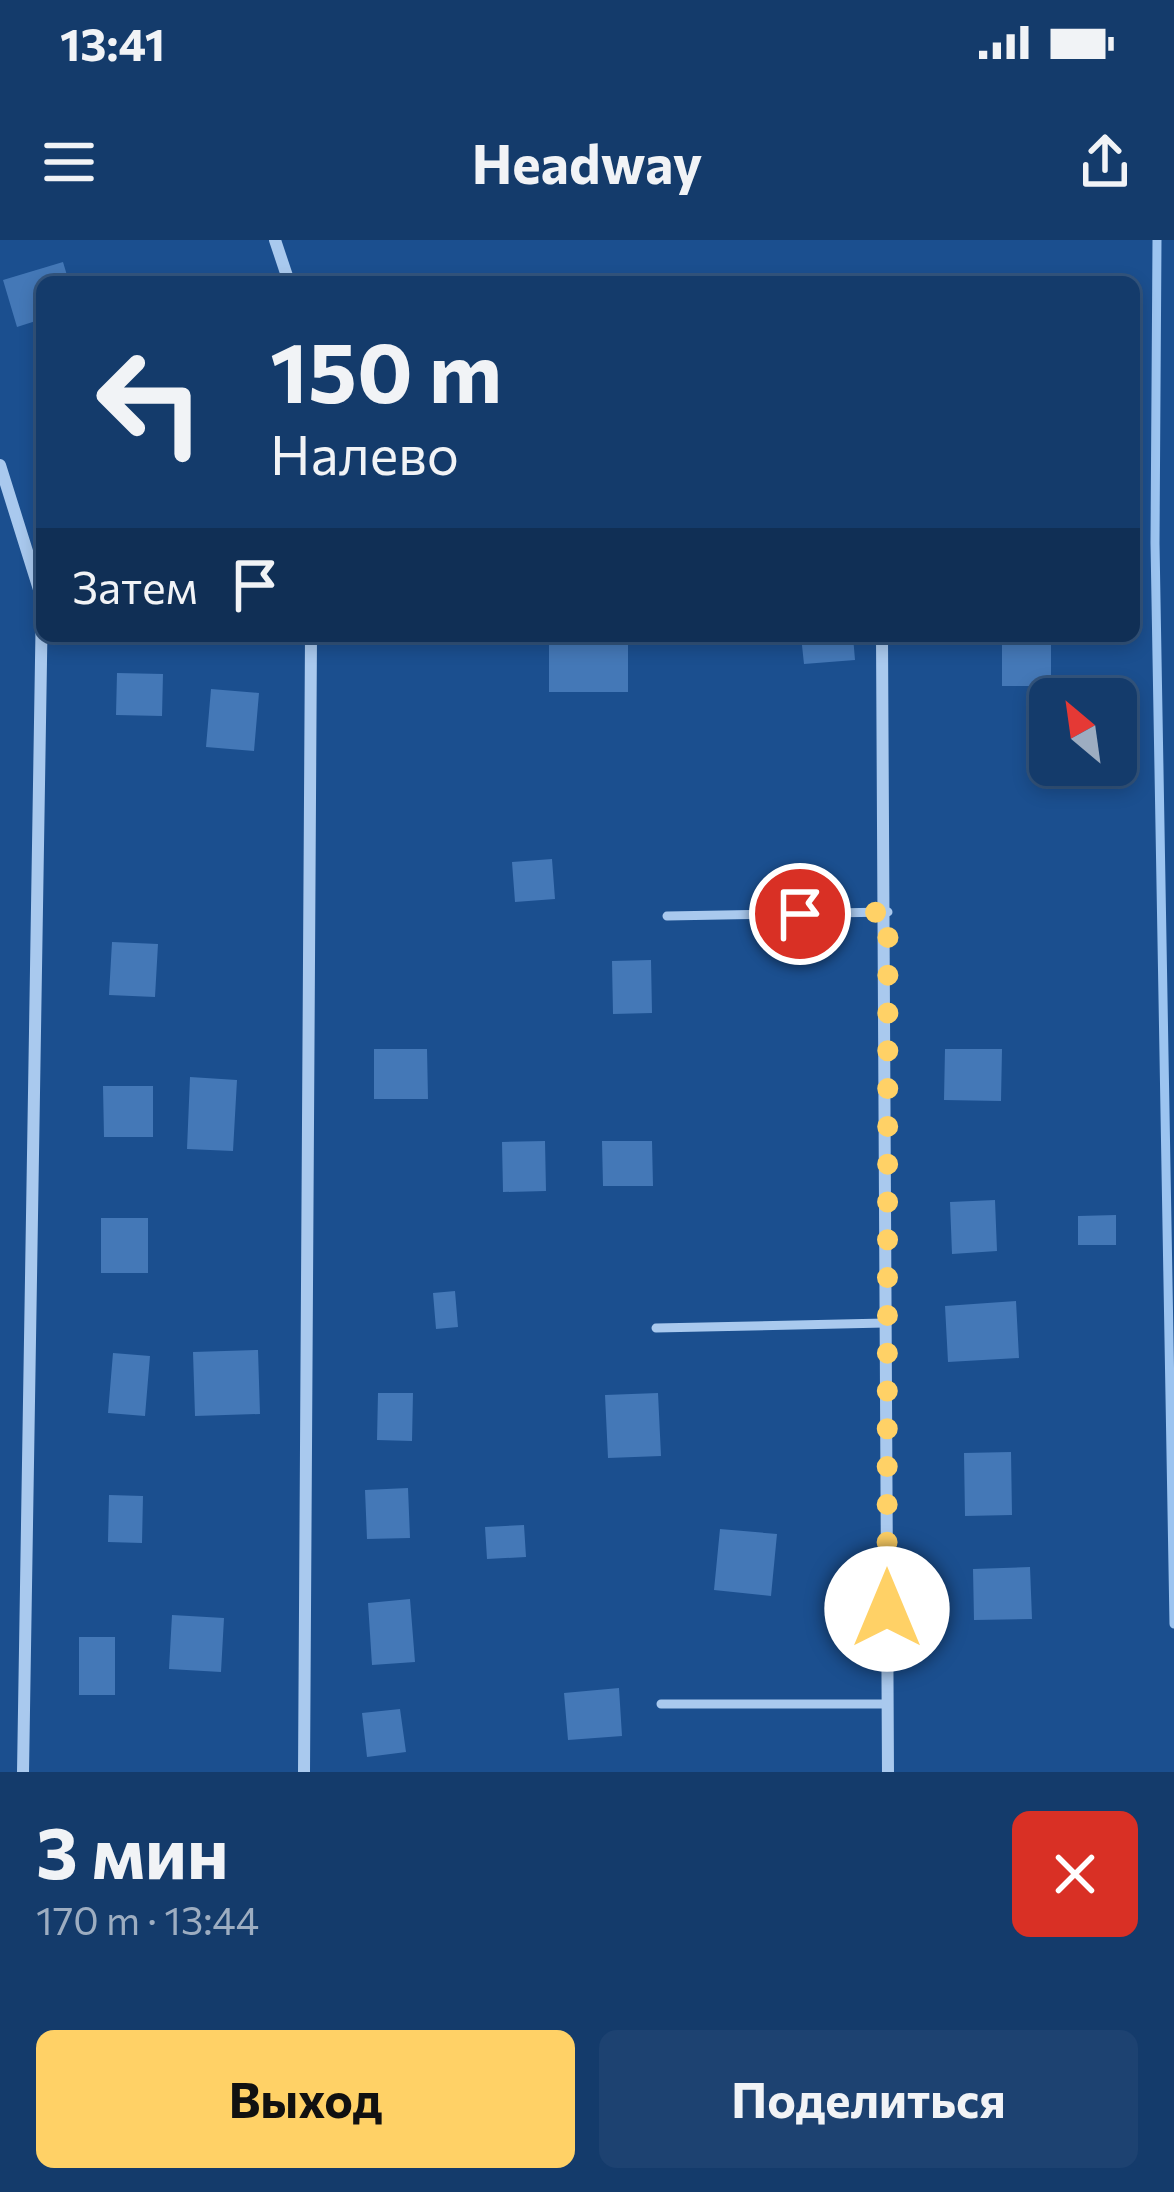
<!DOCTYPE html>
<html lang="ru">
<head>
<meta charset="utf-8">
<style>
  :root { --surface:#143b6b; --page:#1d4271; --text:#f1f3f6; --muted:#9dadc1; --line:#33557e; --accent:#ffd166 }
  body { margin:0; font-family:Commissioner,sans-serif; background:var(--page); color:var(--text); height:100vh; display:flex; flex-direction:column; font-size:45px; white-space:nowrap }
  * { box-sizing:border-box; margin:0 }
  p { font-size:39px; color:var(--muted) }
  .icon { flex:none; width:66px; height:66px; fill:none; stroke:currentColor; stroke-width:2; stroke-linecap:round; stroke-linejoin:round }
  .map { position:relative; height:1532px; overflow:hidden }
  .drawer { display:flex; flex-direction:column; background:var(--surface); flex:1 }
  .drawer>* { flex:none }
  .top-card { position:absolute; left:36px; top:36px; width:1104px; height:366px; border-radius:18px; box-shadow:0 6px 18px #0003,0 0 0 3px var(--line); background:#143b6b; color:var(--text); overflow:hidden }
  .needle { width:78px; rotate:331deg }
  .controls { position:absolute; left:1029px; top:438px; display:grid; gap:24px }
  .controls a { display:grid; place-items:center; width:108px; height:108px; border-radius:18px; background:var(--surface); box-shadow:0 6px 18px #0003,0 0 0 3px var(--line); font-size:60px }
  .pin { position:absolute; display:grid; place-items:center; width:102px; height:102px; color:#fff; margin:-51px; border:6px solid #fff; border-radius:50%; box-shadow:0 3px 12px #0007 }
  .me { position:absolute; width:132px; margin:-66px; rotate:0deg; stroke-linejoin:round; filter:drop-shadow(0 0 9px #0008) }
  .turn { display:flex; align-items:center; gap:42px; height:252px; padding:0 36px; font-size:54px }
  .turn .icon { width:156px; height:156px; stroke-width:2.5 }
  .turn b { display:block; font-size:84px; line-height:102px }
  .then { display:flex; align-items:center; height:114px; padding:0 36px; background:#0003; gap:24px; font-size:45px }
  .round { display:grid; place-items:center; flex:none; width:126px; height:126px; border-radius:18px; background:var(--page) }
  .head { display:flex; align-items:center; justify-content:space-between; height:204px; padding:0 36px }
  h1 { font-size:72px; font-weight:700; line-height:90px }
  .action { display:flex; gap:24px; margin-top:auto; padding:24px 36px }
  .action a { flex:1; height:138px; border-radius:18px; background:var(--accent); color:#111; font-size:48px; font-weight:700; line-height:138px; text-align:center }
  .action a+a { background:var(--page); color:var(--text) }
  .status { display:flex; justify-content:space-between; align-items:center; height:84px; padding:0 60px; background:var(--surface); direction:ltr }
  .status svg { height:33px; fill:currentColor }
  header { display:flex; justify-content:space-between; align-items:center; height:156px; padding:0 36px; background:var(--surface); font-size:54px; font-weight:700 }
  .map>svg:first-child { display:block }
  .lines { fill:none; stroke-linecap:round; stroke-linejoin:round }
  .stream { stroke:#9cc4f0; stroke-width:9 }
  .building { fill:#4478b7 }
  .service { stroke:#a9c9ee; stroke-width:9 }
  .minor { stroke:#a9c9ee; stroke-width:12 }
  .route { stroke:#ffd166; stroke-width:21; stroke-dasharray:0 37.8 }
</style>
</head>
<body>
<div class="status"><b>13:41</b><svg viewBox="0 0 49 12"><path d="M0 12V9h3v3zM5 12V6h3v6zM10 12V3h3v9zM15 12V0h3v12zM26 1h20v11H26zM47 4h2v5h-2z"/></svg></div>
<header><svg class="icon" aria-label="menu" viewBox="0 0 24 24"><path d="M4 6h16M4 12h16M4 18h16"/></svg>Headway<svg class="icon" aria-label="share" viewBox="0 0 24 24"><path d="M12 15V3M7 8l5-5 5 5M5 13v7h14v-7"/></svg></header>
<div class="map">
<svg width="1174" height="1532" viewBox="0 0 1174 1532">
  <rect width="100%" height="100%" fill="#1b4f8f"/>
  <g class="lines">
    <path class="stream" d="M1157,0L1155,303L1174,1384"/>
  </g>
  <path class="building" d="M63,22L69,42H42V79L17,87L3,40Z
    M549,396H628V452H549Z
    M801,396H853L855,420L804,424Z
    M1002,396H1051V446H1002Z
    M117,433L163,434L162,476L116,475Z
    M211,449L259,453L254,511L206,507Z
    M552,619L555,659L515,662L512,622Z
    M112,702L158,704L155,757L109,755Z
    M651,720L652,773L613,774L612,721Z
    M374,809H427L428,859H374Z
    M945,809H1002L1001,861L944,860Z
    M190,837L237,840L233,911L187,909Z
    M103,846H153V897H104Z
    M545,901L546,951L503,952L502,902Z
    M602,901H652L653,946H603Z
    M995,960L997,1011L952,1014L950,962Z
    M1116,975V1005H1078V976Z
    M101,978H148V1033H101Z
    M455,1051L458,1087L436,1089L433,1053Z
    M1016,1061L1019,1118L948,1122L945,1066Z
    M258,1110L260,1174L195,1176L193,1112Z
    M113,1113L150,1116L145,1176L108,1173Z
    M378,1153H413L412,1201L377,1200Z
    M658,1153L661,1216L608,1218L605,1155Z
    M1011,1212L1012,1275L965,1276L964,1213Z
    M408,1248L410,1298L367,1299L365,1250Z
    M109,1255L143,1256L142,1303L108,1302Z
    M524,1285L526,1317L487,1319L485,1287Z
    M720,1289L777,1294L771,1356L714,1350Z
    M1030,1327L1032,1379L974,1380L973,1329Z
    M410,1359L415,1422L372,1425L368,1363Z
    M172,1375L224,1378L221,1432L169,1429Z
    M79,1397H115V1455H79Z
    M619,1448L622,1496L568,1500L564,1453Z
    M400,1469L406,1512L367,1517L362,1473Z"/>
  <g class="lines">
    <path class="service" d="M667,676L888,672
      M656,1088L885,1083
      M661,1464H888"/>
    <path class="minor" d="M275,0L289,42
      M0,225L42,359L23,1532
      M882,396L888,1532
      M304,1532L311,396"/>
  </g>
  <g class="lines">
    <path class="route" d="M800,674L888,672L887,1369"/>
  </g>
</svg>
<div class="controls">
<a><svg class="needle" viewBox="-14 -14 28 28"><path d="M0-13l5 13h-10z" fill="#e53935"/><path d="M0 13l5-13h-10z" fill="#9dadc1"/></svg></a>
</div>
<div class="pin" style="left:800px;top:674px;background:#d93025"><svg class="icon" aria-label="arrive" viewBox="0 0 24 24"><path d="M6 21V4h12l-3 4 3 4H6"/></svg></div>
<svg class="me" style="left:887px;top:1369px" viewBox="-20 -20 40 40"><circle r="19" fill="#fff"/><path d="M0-13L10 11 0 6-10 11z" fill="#ffd166"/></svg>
<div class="top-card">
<div class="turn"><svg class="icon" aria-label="left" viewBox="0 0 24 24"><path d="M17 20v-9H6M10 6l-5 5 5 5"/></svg><div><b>150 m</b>Налево</div></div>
<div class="then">Затем<svg class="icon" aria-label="arrive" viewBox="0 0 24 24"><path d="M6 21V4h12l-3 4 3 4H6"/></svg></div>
</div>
</div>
<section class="drawer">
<div class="head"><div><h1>3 мин</h1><p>170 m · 13:44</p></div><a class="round" style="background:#d93025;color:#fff"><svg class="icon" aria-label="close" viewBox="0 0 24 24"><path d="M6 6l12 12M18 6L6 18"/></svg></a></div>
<div class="action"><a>Выход</a><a>Поделиться</a></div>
</section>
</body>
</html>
